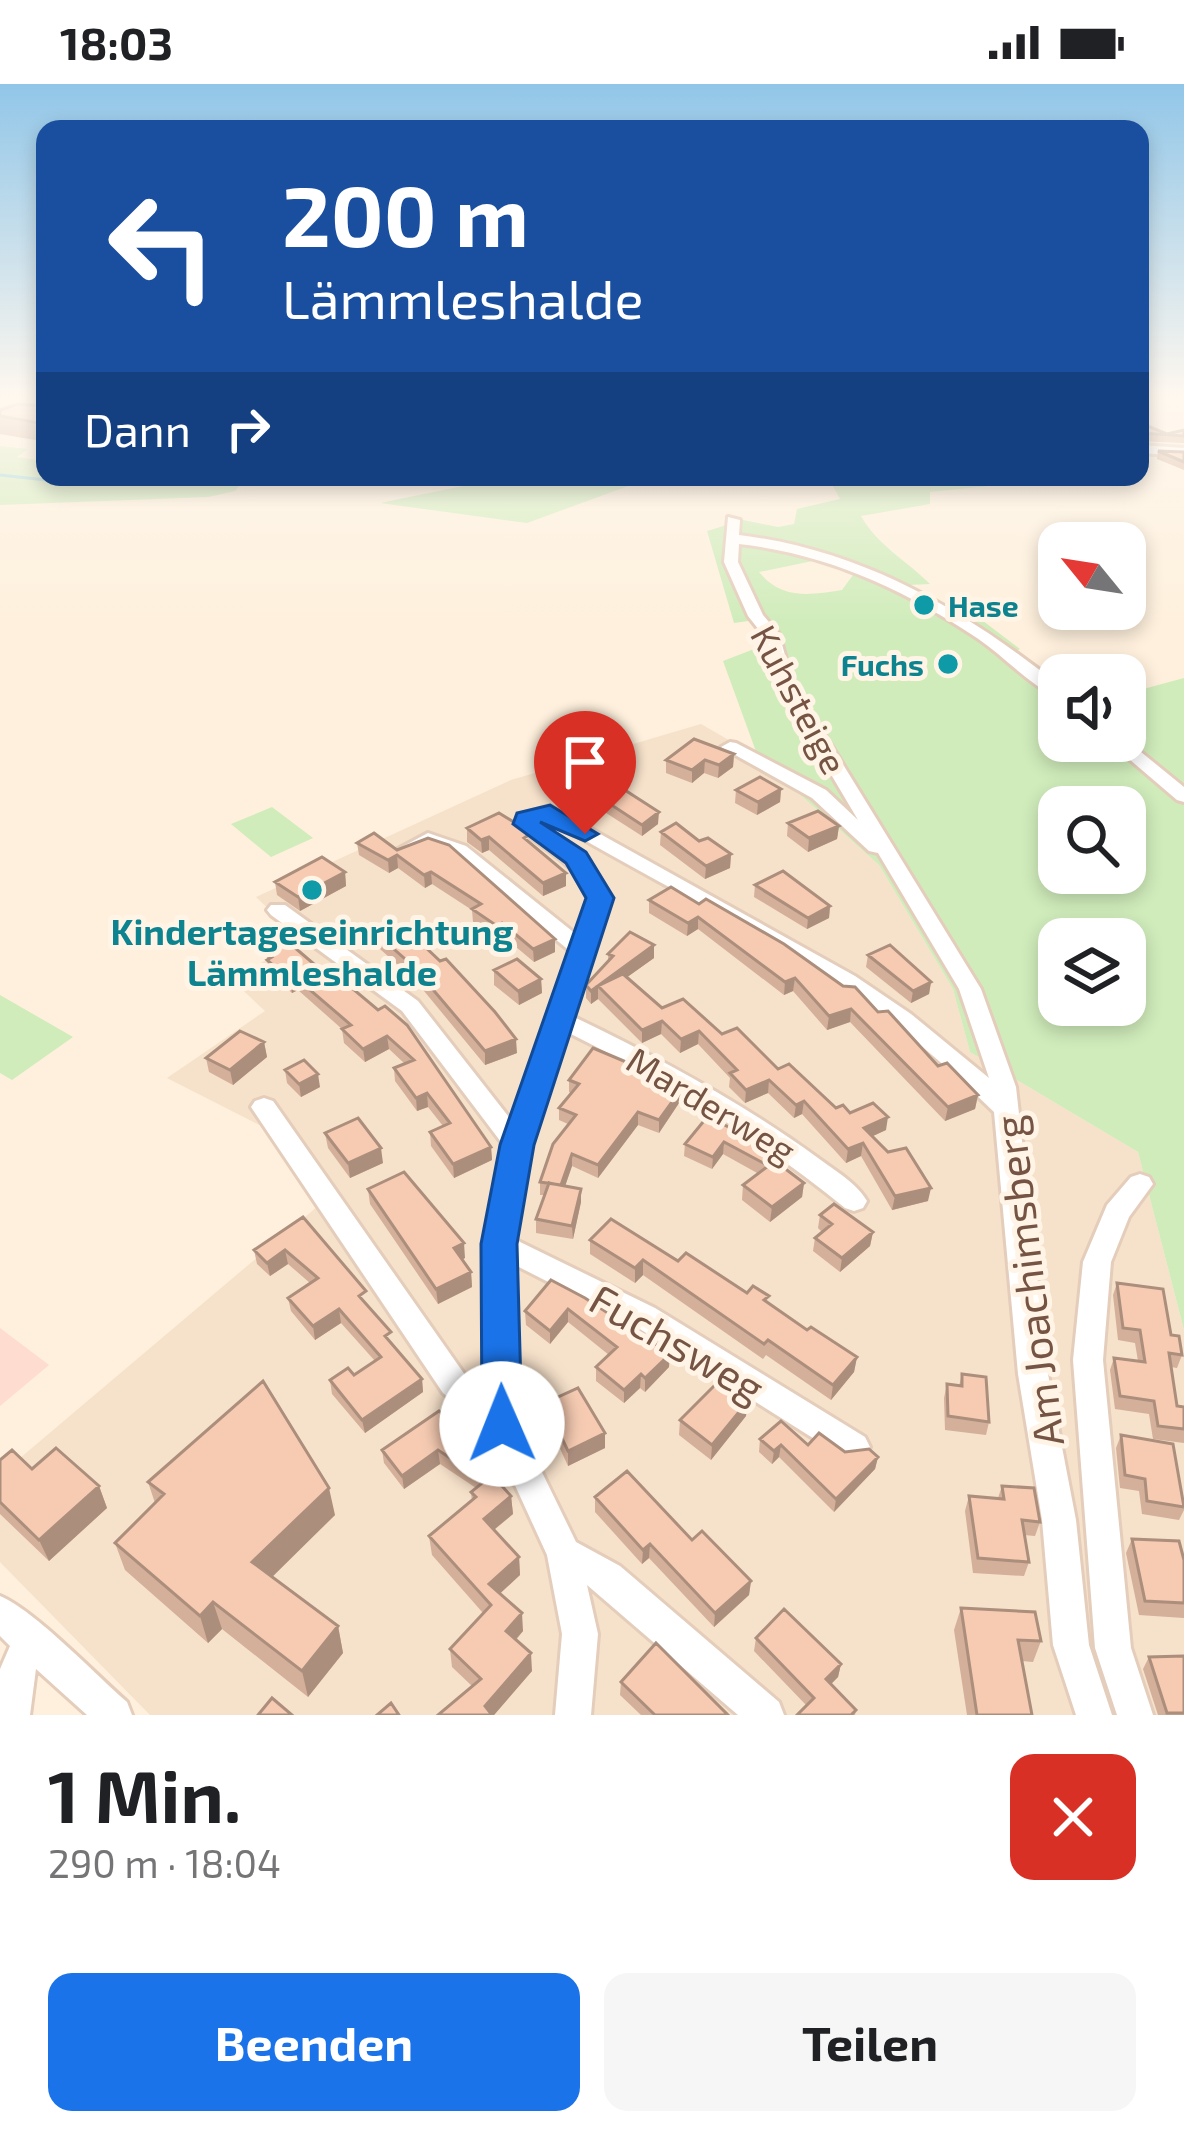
<!DOCTYPE html>
<html lang="de">
<head>
<meta charset="utf-8">
<style>
  :root { --surface:#fff; --page:#f6f6f6; --text:#202124; --muted:#757577; --accent:#1a73e8 }
  body { margin:0; font-family:"Exo 2",sans-serif; background:var(--page); color:var(--text); height:100vh; display:flex; flex-direction:column; font-size:45px; white-space:nowrap }
  * { box-sizing:border-box; margin:0 }
  p { font-size:39px; color:var(--muted) }
  .icon { flex:none; width:66px; height:66px; fill:none; stroke:currentColor; stroke-width:2; stroke-linecap:round; stroke-linejoin:round }
  .map { position:relative; height:1631px; overflow:hidden }
  .details { display:flex; flex-direction:column; background:var(--surface); flex:1 }
  .details>* { flex:none }
  .hud { position:absolute; left:36px; top:36px; width:1113px; height:366px; border-radius:24px; box-shadow:0 6px 18px #0003; background:#1a4fa0; color:#fff; overflow:hidden }
  .needle { width:78px; rotate:300deg }
  .tools { position:absolute; left:1038px; top:438px; display:grid; gap:24px }
  .tools a { display:grid; place-items:center; width:108px; height:108px; border-radius:24px; background:var(--surface); box-shadow:0 6px 18px #0003; font-size:60px }
  .pin { position:absolute; display:grid; place-items:center; width:102px; height:102px; color:#fff; margin:-123px -51px; border-radius:50% 50% 50% 0; rotate:-45deg; box-shadow:0 0 12px #0007 }
  .pin .icon { rotate:45deg }
  .me { position:absolute; width:132px; margin:-66px; rotate:359deg; stroke-linejoin:round; filter:drop-shadow(0 0 9px #0008) }
  .turn { display:flex; align-items:center; gap:42px; height:252px; padding:0 48px; font-size:54px }
  .turn .icon { width:156px; height:156px; stroke-width:2.5 }
  .turn b { display:block; font-size:84px; line-height:102px }
  .then { display:flex; align-items:center; height:114px; padding:0 48px; background:#0003; gap:24px; font-size:45px }
  .round { display:grid; place-items:center; flex:none; width:126px; height:126px; border-radius:24px; background:var(--page) }
  .head { display:flex; align-items:center; justify-content:space-between; height:204px; padding:0 48px }
  h1 { font-size:72px; font-weight:700; line-height:90px }
  .button { display:flex; gap:24px; margin-top:auto; padding:24px 48px }
  .button a { flex:1; height:138px; border-radius:24px; background:var(--accent); color:#fff; font-size:48px; font-weight:700; line-height:138px; text-align:center }
  .button a+a { background:var(--page); color:var(--text) }
  .status { display:flex; justify-content:space-between; align-items:center; height:84px; padding:0 60px; background:var(--surface); direction:ltr }
  .status svg { height:33px; fill:currentColor }
  .map>svg:first-child { display:block }
  .residential { fill:#f6e1ca }
  .commercial { fill:#ffdcd0 }
  .green { fill:#d0ecbb; fill-rule:evenodd }
  .lines { fill:none; stroke-linecap:round; stroke-linejoin:round }
  .stream { stroke:#96d2db; stroke-width:3 }
  .street-casing { stroke:#e4cdbb; stroke-width:6 }
  .street { fill:#fff; fill-rule:evenodd }
  .wall { fill:#d4af99 }
  .shaded-wall { fill:#ac8e7d }
  .building { fill:#f6cbb2; stroke:#ac8e7d; stroke-width:3 }
  .route { fill:#1a73e8; stroke:#114b97; stroke-width:3 }
  .culture-dot { fill:#0f9aa8; stroke:#fff4e5; stroke-width:4.5 }
  .labels { text-anchor:middle; dominant-baseline:central; stroke-width:10; stroke-linejoin:round; paint-order:stroke }
  .far-culture-label { font-size:30px; font-weight:bold; fill:#0d838f; stroke:#fff4e5; text-anchor:start }
  .street-label { font-size:36px; fill:#755444; stroke:#fff4e5 }
  .culture-label { font-size:36px; font-weight:bold; fill:#0d838f; stroke:#fff4e5 }
  .near-street-label { font-size:42px; fill:#755444; stroke:#fff4e5 }
</style>
</head>
<body>
<div class="status"><b>18:03</b><svg viewBox="0 0 49 12"><path d="M0 12V9h3v3zM5 12V6h3v6zM10 12V3h3v9zM15 12V0h3v12zM26 1h20v11H26zM47 4h2v5h-2z"/></svg></div>
<div class="map">
<svg width="1184" height="1631" viewBox="0 0 1184 1631">
  <rect width="100%" height="100%" fill="#fef0dc"/>
  <path class="residential" d="M701,640L758,673L879,781L953,905L970,968L1138,1068L1184,1246V1631H150L0,1478V1391L318,1122L271,1047L167,994L265,927L230,894L303,858L256,813L511,696Z"/>
  <path class="commercial" d="M0,1244L49,1281L0,1322Z"/>
  <path class="green" d="M0,362L28,365L17,373L45,377V393H246L235,407L208,413L0,421Z
    M507,393H653L527,439L380,419Z
    M828,393H1041L1039,397L930,408V420L861,432C878,462 905,475 930,500L907,501L909,515L937,530L962,521L1020,565L1000,575L1033,597L1059,604V657H1125V610L1184,594V1246L1138,1068L970,968L953,905L879,781L758,673L723,577L778,556L769,534L734,539L707,447L743,436L778,443L794,440L797,425L840,415ZM822,475L853,491L842,506C810,511 782,516 759,488ZM1059,723H1125V789H1059ZM1059,855H1125V921H1059Z
    M272,723L313,754L271,773L231,740Z
    M0,911L73,953L12,996L0,989Z"/>
  <g class="lines">
    <path class="stream" d="M0,391L64,398H190"/>
    <defs>
      <path id="street" d="M1140,361L1184,364V372L1140,369Z
        M728,433L740,436L739,451C862,466 963,525 1059,601V614C1030,602 1004,572 977,554C903,505 828,470 739,460L738,478L763,531L779,550L793,599L981,905L1016,1003L1048,1290L1076,1436L1089,1561L1112,1631H1076L1053,1561L1042,1436L1018,1290L994,1028C963,998 932,969 897,943C789,861 664,804 548,735L536,738L587,775L610,814L572,932C658,973 741,1018 818,1074C834,1086 857,1099 867,1117L863,1124L854,1127L845,1124C759,1054 666,997 567,948L530,1061L514,1155L655,1224L865,1353L870,1363L865,1373L854,1377L843,1373L635,1242L513,1180L518,1339L576,1458L620,1482L779,1618L784,1631H738L587,1501L598,1550L591,1631H555L562,1550L547,1471L491,1349L443,1309L251,1023L255,1017L264,1014L273,1017L465,1291L486,1308L485,1160L504,1062L402,927L271,831L267,826L271,821H285L418,917L512,1037L571,868L452,770L429,762L408,771L398,765L428,749L466,762L577,851L590,814C575,776 542,766 515,740L519,731L550,722L855,892L911,930L989,994L959,905L878,769L869,767L812,714L721,663L730,658L736,659L826,706L858,736L777,599L763,551L748,532L724,478Z
        M1125,655L1184,703V718L1177,716L1108,657Z
        M1140,1090L1149,1093L1153,1100L1129,1133L1111,1178L1103,1276L1131,1564L1153,1631H1117L1095,1564L1073,1276L1083,1178L1107,1121L1131,1093Z
        M0,1512C34,1526 96,1591 127,1618L132,1631H87L36,1585L30,1631H0V1585L10,1562L0,1552Z"/>
    </defs>
    <use href="#street" class="street-casing"/>
    <use href="#street" class="street"/>
  </g>
  <path class="wall" d="M45,322V373L41,357L0,350V326Z
    M1140,339L1167,350L1184,346V359L1140,357Z
    M1158,367L1184,368V386L1157,375Z
    M734,670L733,683L718,694L704,689L692,699L666,689V676Z
    M578,699L658,740L642,752L578,711Z
    M781,705L780,718L757,731L735,719L736,706Z
    M788,739L839,742L837,755L808,768L787,752Z
    M467,744L533,761L566,802L543,812L489,766L482,769L467,758Z
    M661,748L699,757L731,770L730,784L705,795L660,761Z
    M357,759L397,766L555,868L534,878L503,852L497,855L473,838L472,826L432,800L425,804L398,784L389,789L359,771Z
    M345,788L346,802L300,827L277,811L275,798Z
    M755,801L830,822L829,834L807,845L754,813Z
    M671,803L878,928L938,982L978,1011L975,1025L945,1037L850,938L827,946L793,907L784,911L698,845L687,852L649,829V816Z
    M378,851L517,969L485,981L415,896L380,865Z
    M654,861V874L627,893L662,924L722,950L836,1024L886,1046L873,1052L928,1117L892,1126L861,1072L846,1079L802,1030L794,1034L768,1009L745,1019L729,1003L730,994L698,960L680,969L661,950L642,959L598,915L591,920L586,914V901L608,878V870Z
    M266,867L322,887L378,926L491,1063L492,1076L454,1094L431,1062L430,1048L443,1042L428,1023L417,1027L395,997L394,984L404,979L389,965L365,978L344,959L342,945L298,906L292,909L269,889Z
    M868,871L931,898L929,910L911,919L866,883Z
    M494,886L541,895L542,909L519,921L494,901Z
    M264,958L267,973L233,1001L209,988L206,974Z
    M285,986L320,1003L301,1013L287,999Z
    M569,996L664,1001L679,1019L659,1049L638,1041L598,1094L572,1082L565,1102L581,1118L573,1155L536,1149V1135L544,1111H540V1098L568,1040L559,1036V1024L571,1009L569,1008Z
    M708,1032L804,1099L802,1113L770,1138L742,1116L743,1101L759,1090L723,1070L712,1085L684,1072L685,1060Z
    M325,1049L383,1079L350,1094L328,1064Z
    M368,1105L465,1174L462,1176L471,1188L472,1203L438,1220L370,1120Z
    M820,1131L873,1148L870,1162L840,1188L813,1167L815,1154L822,1148L818,1144Z
    M303,1133L367,1221L393,1262L422,1295L423,1308L365,1349L332,1310L330,1296L354,1291L375,1277L341,1239L315,1256L291,1227L288,1214L310,1199L288,1180L270,1192L257,1180L254,1166Z
    M590,1156L678,1177L768,1219L807,1246L857,1273L854,1288L831,1316L766,1271L763,1275L643,1191L635,1199L590,1170Z
    M551,1196L669,1283L645,1308L640,1304L624,1319L596,1297V1283L609,1271L568,1238L550,1260L526,1241L525,1227Z
    M1117,1199L1171,1251L1182,1271L1177,1284L1171,1283L1177,1322L1184,1323V1359L1153,1355L1149,1330L1115,1325L1110,1286L1114,1274L1138,1277L1135,1259L1118,1256L1113,1211Z
    M962,1290L989,1338L986,1351L945,1346L944,1314L947,1300L959,1302Z
    M545,1319L605,1349V1364L568,1382L546,1334Z
    M439,1327L504,1386L505,1399L502,1402L511,1412L513,1430L494,1446L519,1473L520,1491L500,1509L523,1547L516,1556L532,1587L494,1631H438L472,1602L452,1583L450,1565L483,1529L432,1471L429,1452L472,1417L471,1408L476,1404L440,1380L404,1405L384,1379L382,1366Z
    M746,1332L711,1376L679,1351L680,1336Z
    M1121,1351L1184,1418V1426L1179,1436L1142,1430L1139,1407L1120,1404L1116,1364Z
    M760,1355L845,1368L878,1373L875,1385L834,1428L779,1373L772,1380L759,1368Z
    M0,1376L99,1402L107,1424L49,1477L0,1430Z
    M148,1398L335,1431L272,1492L338,1542L343,1569L308,1613L222,1545L208,1559L125,1486L115,1459L155,1419Z
    M1002,1402L1040,1438L1035,1452L1024,1451L1029,1478L1024,1492L973,1489L965,1427L969,1412L998,1414Z
    M595,1413L692,1456L751,1497L749,1511L714,1543L649,1474L642,1480L595,1428Z
    M1132,1455L1184,1476V1534L1139,1531L1126,1469Z
    M961,1524L1041,1557L1033,1578L1022,1577L1032,1631H967L954,1546Z
    M756,1554L841,1580L838,1593L831,1600L856,1626L855,1631H797L806,1621L754,1567Z
    M1184,1572V1631H1158L1143,1585L1149,1573Z
    M621,1598L728,1631H641L620,1611Z"/>
  <path class="shaded-wall" d="M734,670L733,683L718,694L719,681Z
    M705,676L704,689L692,699V686Z
    M781,705L780,718L757,731L758,718Z
    M659,728L658,740L642,752V741Z
    M839,742L837,755L808,768L809,754Z
    M489,753V766L482,769L481,756Z
    M731,770L730,784L705,795L706,782Z
    M397,771L398,784L389,789L388,776Z
    M345,788L346,802L300,827L298,813Z
    M431,788L432,800L425,804L424,791Z
    M566,789V802L543,812V799Z
    M830,822L829,834L807,845L808,834Z
    M698,833V845L687,852L688,839Z
    M502,839L503,852L497,855V842Z
    M555,855V868L534,878L533,865Z
    M654,861V874L605,909L598,902V915L591,920V907Z
    M295,893L298,906L292,909L290,896Z
    M795,894L793,907L784,911L785,898Z
    M541,895L542,909L519,921L518,907Z
    M931,898L929,910L911,919L913,907Z
    M851,925L850,938L827,946L829,932Z
    M662,937L661,950L642,959V946Z
    M699,947L698,960L680,969L681,955Z
    M387,952L389,965L365,978L363,965Z
    M516,955L517,969L485,981V967Z
    M264,958L267,973L233,1001L230,986Z
    M318,990L320,1003L301,1013L299,1000Z
    M769,996L768,1009L745,1019L746,1006Z
    M680,1007L679,1019L659,1049V1036Z
    M427,1009L428,1023L417,1027L416,1014Z
    M978,1011L975,1025L945,1037L948,1023Z
    M804,1017L802,1030L794,1034L796,1021Z
    M638,1028V1041L598,1094V1081Z
    M888,1033L886,1046L862,1057L864,1044Z
    M724,1058L723,1070L712,1085L713,1073Z
    M863,1059L861,1072L846,1079L848,1065Z
    M491,1063L492,1076L454,1094L453,1080Z
    M381,1064L383,1079L350,1094L348,1079Z
    M572,1070V1082L561,1114V1102Z
    M804,1099L802,1113L770,1138L772,1123Z
    M931,1104L928,1117L892,1126L895,1112Z
    M581,1105V1118L573,1155L572,1142Z
    M873,1148L870,1162L840,1188L842,1174Z
    M464,1159L465,1174L455,1179L454,1164Z
    M285,1166L288,1180L270,1192L267,1179Z
    M643,1176V1191L635,1199V1184Z
    M471,1188L472,1203L438,1220L436,1205Z
    M339,1225L341,1239L315,1256L313,1242Z
    M568,1225V1238L550,1260V1247Z
    M670,1270L669,1283L645,1308V1294Z
    M857,1273L854,1288L831,1316L833,1301Z
    M641,1290L640,1304L624,1319V1306Z
    M422,1295L423,1308L365,1349L362,1336Z
    M748,1317L746,1332L711,1376L712,1361Z
    M605,1349V1364L568,1382V1367Z
    M781,1361L779,1373L772,1380L774,1367Z
    M438,1366L440,1380L404,1405L402,1392Z
    M878,1373L875,1385L834,1428L836,1415Z
    M504,1386L505,1399L488,1412L487,1399Z
    M99,1402L107,1424L49,1477L39,1456Z
    M329,1404L335,1431L260,1505L252,1478Z
    M511,1412L513,1430L485,1453L484,1435Z
    M650,1460L649,1474L642,1480L643,1466Z
    M519,1473L520,1491L491,1518L489,1500Z
    M751,1497L749,1511L714,1543L715,1529Z
    M213,1518L222,1545L208,1559L200,1532Z
    M522,1529L523,1547L507,1565L506,1547Z
    M338,1542L343,1569L308,1613L302,1587Z
    M531,1569L532,1587L494,1631H486L485,1622Z
    M841,1580L838,1593L823,1608L826,1595Z"/>
  <path class="building" d="M18,320L45,322V340L0,332V326Z
    M1140,339L1167,350L1184,346V352L1142,349L1140,353Z
    M1158,367L1184,368V378Z
    M694,655L734,670L719,681L705,676L692,686L666,676Z
    M581,693L620,703L659,728L642,741L578,699Z
    M760,693L781,705L758,718L736,706Z
    M818,727L839,742L809,754L788,739Z
    M499,729L532,749L524,754L566,789L543,799L489,753L481,756L467,744Z
    M676,739L699,757L708,754L731,770L706,782L661,748Z
    M374,749L397,766L428,754L449,761L555,855L533,865L502,839L497,842L472,825L481,820L431,788L424,791L397,771L388,776L357,759Z
    M322,773L345,788L298,813L275,798Z
    M783,787L830,822L808,834L755,801Z
    M671,803L699,820L706,815L784,860L843,902L855,903L878,928L888,927L938,982L947,979L978,1011L948,1023L851,925L829,932L795,894L785,898L698,833L688,839L649,816Z
    M402,841L440,877L446,875L495,928L516,955L485,967L413,882L378,851Z
    M630,848L654,861L591,907L586,901L613,872L608,870Z
    M287,857L322,887L328,884L378,926L385,922L407,941L491,1063L453,1080L430,1048L450,1039L427,1009L416,1014L394,984L414,976L387,952L363,965L342,945L351,941L295,893L290,896L267,876L272,873L266,867Z
    M890,861L931,898L913,907L868,871Z
    M517,875L541,895L518,907L494,886Z
    M623,890L662,924L683,915L722,950L737,944L778,985L789,980L836,1024L843,1021L850,1029L873,1019L888,1033L864,1044L888,1068L906,1064L931,1104L895,1112L863,1059L848,1065L804,1017L796,1021L769,996L746,1006L730,989L737,986L699,947L681,955L662,937L642,946L598,902Z
    M240,947L264,958L230,986L206,974Z
    M593,964L664,994L660,1000L680,1007L659,1036L638,1028L598,1081L572,1070L561,1101L540,1098L553,1060L576,1031L559,1024L579,1000L569,996Z
    M304,976L318,990L299,1000L285,986Z
    M708,1032L780,1071L769,1082L724,1058L713,1073L685,1060Z
    M358,1034L381,1064L348,1079L325,1049Z
    M775,1077L804,1099L772,1123L743,1101Z
    M404,1088L464,1159L454,1164L471,1188L436,1205L368,1105Z
    M549,1099L581,1105L572,1142L536,1135Z
    M834,1120L873,1148L842,1174L815,1154L832,1140L820,1131Z
    M303,1133L366,1207L359,1212L391,1248L385,1252L422,1295L362,1336L330,1296L348,1284L354,1291L381,1273L339,1225L313,1242L288,1214L318,1194L285,1166L267,1179L254,1166Z
    M611,1135L678,1177L686,1169L747,1209L753,1202L769,1212L764,1216L807,1246L811,1243L857,1273L833,1301L768,1256L764,1260L643,1176L635,1184L590,1156Z
    M551,1196L585,1214L670,1270L645,1294L641,1290L624,1306L596,1283L617,1263L568,1225L550,1247L525,1227Z
    M1117,1199L1163,1205L1171,1251L1179,1252L1182,1271L1169,1269L1177,1322L1184,1323V1345L1158,1342L1154,1317L1120,1312L1114,1274L1145,1278L1140,1246L1123,1244Z
    M962,1290L986,1293L989,1338L948,1332L947,1300L962,1302Z
    M720,1296L748,1317L712,1361L680,1336Z
    M263,1297L329,1404L252,1478L338,1542L302,1587L213,1518L200,1532L115,1459L164,1410L148,1398Z
    M578,1304L605,1349L568,1367L545,1319Z
    M439,1327L504,1386L494,1394L492,1391L485,1397L438,1366L402,1392L382,1366Z
    M781,1337L808,1361L819,1349L845,1368L869,1365L878,1373L836,1415L781,1361L774,1367L760,1355Z
    M1121,1351L1173,1360L1184,1423L1147,1417L1145,1395L1125,1391Z
    M56,1364L99,1402L39,1456L0,1418V1376L12,1366L32,1385Z
    M627,1387L692,1456L702,1447L751,1497L715,1529L650,1460L643,1466L595,1413Z
    M492,1391L511,1412L484,1435L519,1473L489,1500L522,1529L506,1547L531,1569L485,1622L492,1631H438L481,1595L450,1565L491,1521L429,1452L476,1413L471,1408Z
    M1002,1402L1034,1404L1040,1438L1022,1436L1029,1478L978,1474L969,1412L1004,1415Z
    M1132,1455L1179,1457L1184,1476V1519L1145,1517Z
    M961,1524L1035,1528L1041,1557L1018,1556L1032,1631H977Z
    M784,1525L841,1580L826,1595L856,1626L851,1631H797L814,1614L756,1554Z
    M656,1559L728,1631H655L621,1598Z
    M1184,1572V1629H1167L1149,1573Z
    M272,1614L292,1631H258Z
    M391,1619L399,1631H377Z"/>
  <linearGradient id="sky" x2="0" y2="1"><stop stop-color="#91c6e8"/><stop offset="0.58" stop-color="#fff8ef"/><stop offset="1" stop-color="#fff8ef" stop-opacity="0"/></linearGradient>
  <rect width="1184" height="541" fill="url(#sky)"/>
  <path class="route" d="M550,721L598,750L585,757L540,738L586,768L614,814L534,1061L517,1160L522,1340L516,1352L502,1358L488,1352L482,1340L481,1160L500,1061L586,814L566,779L513,740L517,729Z"/>
  <g class="culture-dot">
    <circle cx="924" cy="521" r="12"/>
    <circle cx="948" cy="580" r="12"/>
    <circle cx="312" cy="806" r="12"/>
  </g>
  <g class="labels">
    <g class="far-culture-label">
      <text x="948" y="521">Hase</text>
      <text x="924" y="580" text-anchor="end">Fuchs</text>
    </g>
    <g class="street-label">
      <text transform="translate(800 615) rotate(62)">Kuhsteige</text>
      <text transform="translate(712 1020) rotate(31)">Marderweg</text>
    </g>
    <g class="culture-label">
      <text x="312" y="846">Kindertageseinrichtung<tspan x="312" dy="41">Lämmleshalde</tspan></text>
    </g>
    <g class="near-street-label">
      <text transform="translate(1027 1197) rotate(-97)">Am Joachimsberg</text>
      <text transform="translate(678 1258) rotate(30)">Fuchsweg</text>
    </g>
  </g>
</svg>
<div class="tools">
<a><svg class="needle" viewBox="-14 -14 28 28"><path d="M0-13l5 13h-10z" fill="#e53935"/><path d="M0 13l5-13h-10z" fill="#757577"/></svg></a>
<a><svg class="icon" aria-label="sound" viewBox="0 0 24 24"><path d="M4 9h4l5-4v14l-5-4H4zM17 9q2 3 0 6"/></svg></a>
<a><svg class="icon" aria-label="search" viewBox="0 0 24 24"><circle cx="10" cy="10" r="6"/><path d="M15 15l6 6"/></svg></a>
<a><svg class="icon" aria-label="layers" viewBox="0 0 24 24"><path d="M12 4l9 5-9 5-9-5zM3 14l9 5 9-5"/></svg></a>
</div>
<div class="pin" style="left:585px;top:750px;background:#d93025"><svg class="icon" aria-label="arrive" viewBox="0 0 24 24"><path d="M6 21V4h12l-3 4 3 4H6"/></svg></div>
<svg class="me" style="left:502px;top:1340px" viewBox="-20 -20 40 40"><circle r="19" fill="#fff"/><path d="M0-13L10 11 0 6-10 11z" fill="#1a73e8"/></svg>
<div class="hud">
<div class="turn"><svg class="icon" aria-label="left" viewBox="0 0 24 24"><path d="M17 20v-9H6M10 6l-5 5 5 5"/></svg><div><b>200 m</b>Lämmleshalde</div></div>
<div class="then">Dann<svg class="icon" aria-label="right" viewBox="0 0 24 24"><path d="M7 20v-9h11M14 6l5 5-5 5"/></svg></div>
</div>
</div>
<section class="details">
<div class="head"><div><h1>1 Min.</h1><p>290 m · 18:04</p></div><a class="round" style="background:#d93025;color:#fff"><svg class="icon" aria-label="close" viewBox="0 0 24 24"><path d="M6 6l12 12M18 6L6 18"/></svg></a></div>
<div class="button"><a>Beenden</a><a>Teilen</a></div>
</section>
</body>
</html>
